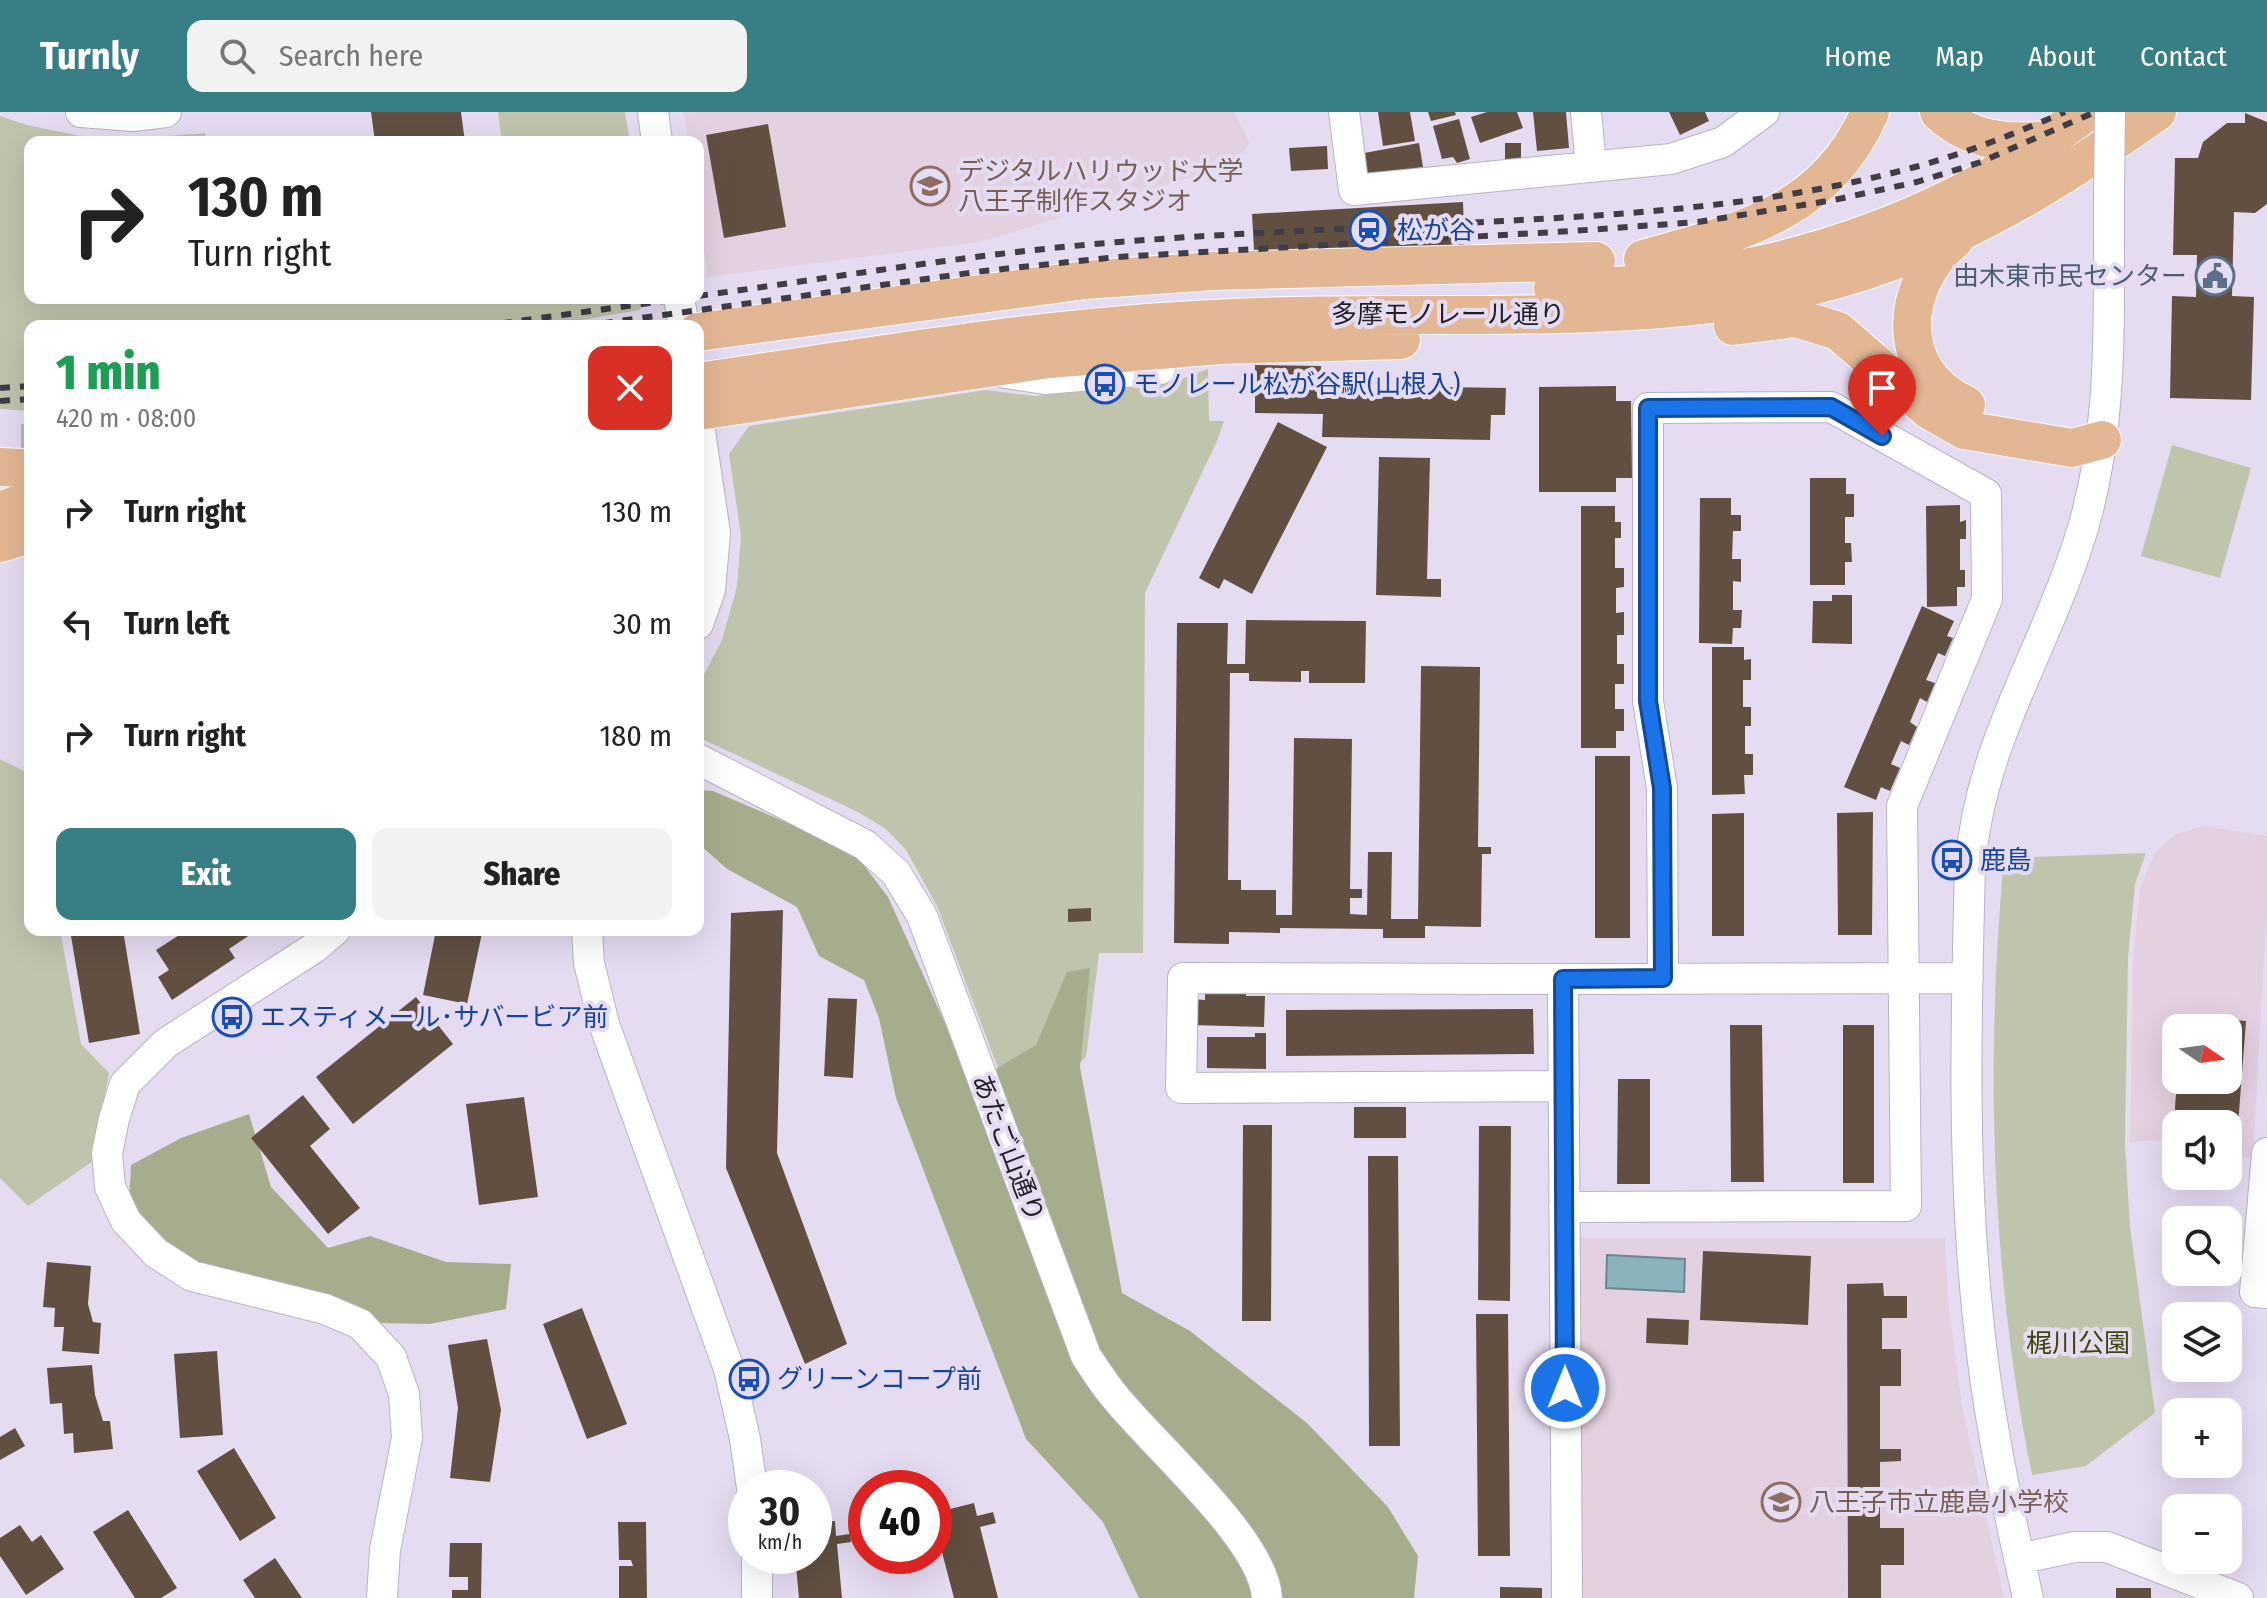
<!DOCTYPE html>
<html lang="en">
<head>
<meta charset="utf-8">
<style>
  :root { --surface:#fff; --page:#f2f2f2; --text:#222; --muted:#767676; --accent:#377f84 }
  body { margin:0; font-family:"Fira Sans Condensed","Noto Sans JP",sans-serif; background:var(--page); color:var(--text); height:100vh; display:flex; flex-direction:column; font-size:30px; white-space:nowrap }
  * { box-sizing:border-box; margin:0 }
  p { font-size:26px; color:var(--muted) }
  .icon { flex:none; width:44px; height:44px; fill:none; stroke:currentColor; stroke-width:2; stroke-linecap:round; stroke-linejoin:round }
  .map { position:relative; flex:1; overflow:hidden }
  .side { position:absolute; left:24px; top:208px; width:680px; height:616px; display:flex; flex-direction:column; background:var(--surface); border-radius:16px; box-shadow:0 8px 32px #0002 }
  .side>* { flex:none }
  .hud { position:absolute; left:24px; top:24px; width:680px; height:168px; border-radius:16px; box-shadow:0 8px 32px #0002; background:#fff; color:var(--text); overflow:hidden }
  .needle { width:52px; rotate:103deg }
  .controls { position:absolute; left:2162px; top:902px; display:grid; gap:16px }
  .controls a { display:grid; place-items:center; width:80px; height:80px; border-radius:16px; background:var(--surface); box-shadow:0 8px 32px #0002; font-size:40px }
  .speed { position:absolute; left:728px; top:1358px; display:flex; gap:16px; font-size:40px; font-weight:700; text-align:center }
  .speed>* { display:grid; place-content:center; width:104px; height:104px; border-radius:50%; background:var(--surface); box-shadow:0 8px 32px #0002; line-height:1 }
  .speed small { font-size:20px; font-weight:400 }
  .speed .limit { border:12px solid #d22; background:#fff; color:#111 }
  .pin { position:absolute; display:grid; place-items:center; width:68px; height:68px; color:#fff; margin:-82px -34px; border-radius:50% 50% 50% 0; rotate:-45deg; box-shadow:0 0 8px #0007 }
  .pin .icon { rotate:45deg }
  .me { position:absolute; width:88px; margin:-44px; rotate:0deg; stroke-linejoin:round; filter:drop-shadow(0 0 6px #0008) }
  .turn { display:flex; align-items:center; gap:28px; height:168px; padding:0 32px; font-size:36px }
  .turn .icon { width:104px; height:104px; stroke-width:2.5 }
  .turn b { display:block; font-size:56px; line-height:68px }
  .round { display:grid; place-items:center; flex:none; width:84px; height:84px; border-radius:16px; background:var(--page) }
  .headline { display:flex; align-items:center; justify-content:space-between; height:136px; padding:0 32px }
  h1 { font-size:48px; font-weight:800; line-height:60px; color:#1e9e55 }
  .action { display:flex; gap:16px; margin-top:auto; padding:16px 32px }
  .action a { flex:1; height:92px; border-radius:16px; background:var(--accent); color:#fff; font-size:32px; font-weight:800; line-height:92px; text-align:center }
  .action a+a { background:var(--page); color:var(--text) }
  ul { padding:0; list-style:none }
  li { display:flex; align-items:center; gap:24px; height:112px; padding:0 32px }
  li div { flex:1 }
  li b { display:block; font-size:30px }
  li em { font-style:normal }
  header { display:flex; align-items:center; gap:48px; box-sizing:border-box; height:112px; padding:0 40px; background:var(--accent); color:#fff }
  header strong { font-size:38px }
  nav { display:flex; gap:44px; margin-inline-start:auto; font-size:28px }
  .search { width:560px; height:72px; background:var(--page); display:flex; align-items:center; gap:20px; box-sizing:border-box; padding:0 28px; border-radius:16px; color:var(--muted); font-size:30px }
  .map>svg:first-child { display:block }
  .education { fill:#e3d0e1; fill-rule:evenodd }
  .green { fill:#c0c4ad }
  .forest { fill:#a7ad8c }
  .water { fill:#8ab3bc; stroke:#6b868f; stroke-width:2 }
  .building { fill:#615042 }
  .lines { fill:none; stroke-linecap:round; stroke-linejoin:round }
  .major-tunnel { stroke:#bfb6c9; stroke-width:38; stroke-dasharray:38 19; stroke-linecap:butt }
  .minor-casing { stroke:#bab1c6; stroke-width:32 }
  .major-casing { stroke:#fff; stroke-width:40 }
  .minor { stroke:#fff; stroke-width:30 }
  .major { stroke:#e3b794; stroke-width:38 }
  .rail { stroke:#413c46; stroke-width:6; stroke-dasharray:10 10; stroke-linecap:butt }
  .minor-bridge-casing { stroke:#bab1c6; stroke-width:32; stroke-linecap:butt }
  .minor-bridge { stroke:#fff; stroke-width:30 }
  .route-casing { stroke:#114b97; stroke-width:20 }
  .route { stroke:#1a73e8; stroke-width:14 }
  .labels { text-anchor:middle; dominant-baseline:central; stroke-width:8; stroke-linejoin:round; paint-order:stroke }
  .education-label { font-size:26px; fill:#785e54; stroke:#e6dcf2; text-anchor:start }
  .transit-label { font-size:26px; fill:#164399; stroke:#e6dcf2; text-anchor:start }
  .service-label { font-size:26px; fill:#4e5e75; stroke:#e6dcf2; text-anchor:end }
  .street-label { font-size:26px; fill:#221e26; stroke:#e6dcf2 }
  .park-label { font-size:26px; fill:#3e440c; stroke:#e6dcf2 }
</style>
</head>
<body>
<header>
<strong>Turnly</strong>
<div class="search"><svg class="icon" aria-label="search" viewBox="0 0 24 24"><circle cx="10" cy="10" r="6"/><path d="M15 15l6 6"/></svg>Search here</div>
<nav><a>Home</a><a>Map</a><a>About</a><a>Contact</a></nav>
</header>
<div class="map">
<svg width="2267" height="1486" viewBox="0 0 2267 1486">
  <rect width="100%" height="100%" fill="#e6dcf2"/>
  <path class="education" d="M684,0H1234L1250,31L1232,53L980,130L708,165L698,96V30H688Z
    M2202,714L2267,724V791L2253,1046L2228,1045V1012H2176V1027L2130,1030L2133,848L2140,777L2155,740L2175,723ZM2176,916H2228V968H2176Z
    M1579,1126H1945L1948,1188L1962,1294L2004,1486H1580Z"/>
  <path class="green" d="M498,0H625L630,30H502Z
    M0,4L27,13L104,29L205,21L207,30H30V186H649L639,198L549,214H30V299L0,297Z
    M1208,257L1209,309H1224L1217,329L1145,481L1143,841H1099L1086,945L1016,1004L937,794L906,738L886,717L858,700L698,625V574L722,528L737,474L741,424L729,342L749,314L986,278L1035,284L1173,270Z
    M2172,333L2251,356L2220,466L2141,444Z
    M0,647L30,662V818H60L81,932L109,961L93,1049L28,1094L0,1066Z
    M2146,741L2135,772L2128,846L2125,1032L2130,1115L2155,1301L2086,1354L2032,1363C1991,1161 1985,950 2004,746Z"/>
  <path class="forest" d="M698,678L713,679L809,720L860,748L888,785L964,953L991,960L1036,933L1067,860L1090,856L1080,955L1122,1181L1190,1219L1307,1311L1388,1395L1418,1444L1414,1486H1139L1103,1410L1026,1327L896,986L879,906L864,868L819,844L797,795L727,757L698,731Z
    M249,1002L271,1075L328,1136L370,1124L446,1150L511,1152L506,1197L430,1212L372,1211L192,1158L129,1091L131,1053L181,1026Z"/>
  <path class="water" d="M1607,1143L1685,1147L1684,1180L1606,1176Z"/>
  <path class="building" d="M371,0H461L465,30H375Z
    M1378,0H1410L1415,29L1383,34Z
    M1428,0H1455L1456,3L1431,9Z
    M1487,0H1517L1523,16L1480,31L1471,5Z
    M1533,0H1566L1569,36L1537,39Z
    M1669,0H1705L1709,9L1680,23Z
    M2245,1L2267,10V92L2255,101L2234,100L2232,184L2254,185L2251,288L2170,286L2172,184L2196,185L2197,143H2173L2175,46H2198L2203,30L2227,11H2245Z
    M1459,7L1470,47L1457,51L1453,45L1442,47L1433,14Z
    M768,12L786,115L724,126L706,23Z
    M1419,31L1423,55L1368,64L1364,41Z
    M1505,31H1521V47L1505,48Z
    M1327,34L1328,57L1291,59L1289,36Z
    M1463,90L1465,144L1255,156L1252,102Z
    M1255,253L1321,254L1320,273L1506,276L1505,303H1491L1490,328L1322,325L1323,302L1255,301Z
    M1616,274V289H1631L1632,366H1616V380H1539V275Z
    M1278,310L1327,335L1252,482L1224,467L1219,477L1199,466Z
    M1379,345L1430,346L1427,467H1441V485L1376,483Z
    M1810,366H1846V382H1854V405H1845V431H1851L1852,450H1845V473H1810Z
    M1700,386H1731V403H1741V419H1733L1732,447H1741V470L1733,469V498H1742L1741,516H1733L1732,532L1699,531Z
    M1960,393V410L1966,408V427H1960V458H1965V475H1957V494L1927,495L1926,394Z
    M1581,394H1615V410H1621V426H1615V456H1624V475L1616,476V501L1624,500V523H1617V552H1624V572H1615V597H1624V619H1616V636H1581Z
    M1832,483H1852V532L1812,531L1813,489H1832Z
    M1922,494L1954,509L1947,524L1953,526L1945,544L1938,541L1926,568L1935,571L1927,590L1920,586L1910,610L1917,615L1909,633L1901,629L1891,652L1900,656L1890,679L1881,675L1876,688L1844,675Z
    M1246,508L1366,509L1365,571H1309V559H1301V570L1249,569V561H1230L1228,768H1241V778H1276V803H1292L1294,626L1352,627L1350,777H1362V786H1350V802L1367,803L1368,740H1392L1391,807H1418L1421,554L1480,555L1478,735H1491V742H1482L1481,815L1425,814V826H1383V817L1280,816V821L1229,820V832L1174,831L1177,511H1228L1227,552H1245Z
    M1712,535H1744V548L1751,547V568H1743V595H1751V614H1745V642H1753V663H1744L1745,682L1712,683Z
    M1595,644H1630V826H1595Z
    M1873,700L1872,823H1838L1837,701Z
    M1744,701V824H1712V702Z
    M1091,796V809L1068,810V797Z
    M783,798L777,1041L847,1232L805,1252L726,1056L731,801Z
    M70,818H123L140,922L89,931Z
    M187,818H257L229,837L235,846L172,888L158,865L169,858L156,838Z
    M436,818L482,821L467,892L423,883Z
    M1205,874L1246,875V884H1265L1264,915L1190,913L1191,887L1205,888Z
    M416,885L453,932L353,1012L316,965Z
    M828,886L857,887L853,966L824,964Z
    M1533,897L1534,942L1286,944V898Z
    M2182,904L2246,909L2238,1013L2174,1009L2177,968H2228V916H2181Z
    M1730,913H1762L1764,1070H1731Z
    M1843,913H1874V1071H1843Z
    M1255,921H1266V957L1207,956V925H1255Z
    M1618,967H1650V1072H1617Z
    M303,983L330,1017L310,1034L360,1096L328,1122L251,1026Z
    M524,985L538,1085L479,1093L466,992Z
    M1354,995H1406V1026H1354Z
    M1243,1013H1272L1271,1209H1242Z
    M1479,1014H1511L1510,1189L1478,1188Z
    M1368,1044H1398L1400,1334H1369Z
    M1703,1139L1811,1144L1808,1213L1700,1208Z
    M47,1150L91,1154L88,1192L93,1210L101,1211L99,1242L62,1239L64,1215H54L55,1196L43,1195Z
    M1883,1171L1884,1184H1907V1206H1882V1237H1901V1274H1880V1337H1901V1349L1880,1350V1416H1904V1453H1881V1486H1848L1847,1172Z
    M582,1196L627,1312L587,1327L543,1212Z
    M1476,1202H1508L1510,1444H1478Z
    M1647,1206L1689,1208L1688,1233L1646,1231Z
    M487,1227L501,1298L490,1370L450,1366L458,1296L448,1233Z
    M217,1239L223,1323L180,1326L174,1242Z
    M92,1253L95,1283L103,1309H110L113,1337L74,1341L73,1321L64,1322L62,1291L50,1292L47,1256Z
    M15,1316L25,1334L0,1348V1325Z
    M234,1336L276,1406L240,1429L197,1359Z
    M974,1391L977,1404L993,1400L996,1411L980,1415L998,1486H954L934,1410V1401Z
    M128,1398L177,1476L161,1486H135L93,1420Z
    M835,1409L836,1424L850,1422L851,1430L837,1432L842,1486H799L795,1444H814V1411Z
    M618,1410H646L647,1486H619V1454H633L631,1448H619Z
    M20,1413L32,1430L41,1423L64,1457L26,1483L0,1444V1426Z
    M450,1431H482L481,1486H452V1478H468V1465H449Z
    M275,1446L302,1486H255L243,1468Z
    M1500,1475L1542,1476V1486H1500Z
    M2116,1476H2151V1486H2116Z"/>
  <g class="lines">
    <path class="major-tunnel" d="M21,331H30"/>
    <defs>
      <path id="minor" d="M81,0L133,4L166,0
        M653,0L657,30
        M1344,0L1354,78L1671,47L1723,30L1764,0
        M1586,0L1591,54
        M679,186L684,214
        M1005,261L1045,267L1160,257
        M698,306L715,421L710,478L698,512
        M698,647L865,733L896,761L922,804L1086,1244C1094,1256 1102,1269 1111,1280C1149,1330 1264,1426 1267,1486
        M335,818L314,836L166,931L125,972L114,1007L107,1041L110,1075L126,1109L156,1141L192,1164L325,1197L360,1212L391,1245L404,1282L407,1326L385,1438L382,1486
        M587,818L589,851L604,912L729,1257L745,1327L752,1376
        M1563,867L1183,866L1181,976L1564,974
        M2267,1041L2255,1180L2267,1181
        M1564,1095L1906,1094L1902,694L1987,487L1986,382L1831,295L1648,296V589L1662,676L1663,866
        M757,1444V1486
        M2019,1447L2074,1435H2107L2238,1486
        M1567,1486L1563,867L1968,866
        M2028,1486C2007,1393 1987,1300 1978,1205C1962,1056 1966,905 1970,755C1980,633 2040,547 2077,435C2116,320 2108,199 2109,80"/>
      <path id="major" d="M1939,0C1970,29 2006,32 2047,28
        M1955,127C1899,173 1893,260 1966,293
        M1643,147C1740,120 1825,102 1870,0
        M1553,176C1690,176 1830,146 1953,85C2001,62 2044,31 2087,0
        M1733,214L1796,206L1838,219L1929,298L1964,318L2072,336L2102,328
        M698,220L1085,168L1213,159L1596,149
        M698,270C863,246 1028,217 1194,208C1290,202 1386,203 1482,203C1621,202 1761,199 1893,149C1990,112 2073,59 2157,0
        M698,299L1049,247L1221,233L1401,228
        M0,355L21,356
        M0,399L30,388
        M0,431L30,422"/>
    </defs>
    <use href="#minor" class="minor-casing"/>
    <use href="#major" class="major-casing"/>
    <use href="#minor" class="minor"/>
    <use href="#major" class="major"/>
    <path class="rail" d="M698,184C838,165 978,141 1119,130C1247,120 1374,116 1502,109C1640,102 1781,92 1915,55C1967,41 2016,21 2065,0
      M482,214L686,186
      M583,214L984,159L1117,145L1572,119L1698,110L1834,88L1917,70L1981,50L2095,0
      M0,276L30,274
      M0,289L30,287"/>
    <defs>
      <path id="minor-bridge" d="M2109,80L2110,0"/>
    </defs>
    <use href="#minor-bridge" class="minor-bridge-casing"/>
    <use href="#minor-bridge" class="minor-bridge"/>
  </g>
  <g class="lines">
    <defs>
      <path id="route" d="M1565,1276L1563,867L1663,866L1662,676L1648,589V296L1831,295L1882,324"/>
    </defs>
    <use href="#route" class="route-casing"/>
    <use href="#route" class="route"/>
  </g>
  <defs>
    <symbol id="university-ring" viewBox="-11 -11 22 22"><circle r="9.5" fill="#e6dcf2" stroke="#8d6e63" stroke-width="1.5"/><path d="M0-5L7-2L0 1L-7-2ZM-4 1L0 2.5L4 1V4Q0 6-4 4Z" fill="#8d6e63"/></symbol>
    <symbol id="station-ring" viewBox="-11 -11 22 22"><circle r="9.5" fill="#e6dcf2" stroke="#1a4fb4" stroke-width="1.5"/><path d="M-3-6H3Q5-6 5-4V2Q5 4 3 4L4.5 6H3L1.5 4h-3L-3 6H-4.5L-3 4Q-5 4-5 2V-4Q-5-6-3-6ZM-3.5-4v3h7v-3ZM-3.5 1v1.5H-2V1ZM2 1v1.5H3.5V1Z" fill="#1a4fb4"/></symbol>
    <symbol id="civic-ring" viewBox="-11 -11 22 22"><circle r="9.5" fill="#e6dcf2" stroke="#5c6f8a" stroke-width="1.5"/><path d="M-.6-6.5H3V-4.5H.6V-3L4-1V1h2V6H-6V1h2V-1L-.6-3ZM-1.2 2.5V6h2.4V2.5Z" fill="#5c6f8a"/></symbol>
    <symbol id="bus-ring" viewBox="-11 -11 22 22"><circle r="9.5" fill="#e6dcf2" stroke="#1a4fb4" stroke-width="1.5"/><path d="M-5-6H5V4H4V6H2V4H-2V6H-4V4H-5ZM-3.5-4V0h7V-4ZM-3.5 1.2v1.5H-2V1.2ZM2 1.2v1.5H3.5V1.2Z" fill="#1a4fb4"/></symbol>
    <symbol id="school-ring" viewBox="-11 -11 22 22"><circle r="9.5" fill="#e6dcf2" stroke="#8d6e63" stroke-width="1.5"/><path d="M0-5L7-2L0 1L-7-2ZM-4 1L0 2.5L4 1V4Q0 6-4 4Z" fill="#8d6e63"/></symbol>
  </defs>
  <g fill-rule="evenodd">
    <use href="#university-ring" x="908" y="52" width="44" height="44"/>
    <use href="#station-ring" x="1347" y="96" width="44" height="44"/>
    <use href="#civic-ring" x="2193" y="142" width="44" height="44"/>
    <use href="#bus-ring" x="1083" y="250" width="44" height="44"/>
    <use href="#bus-ring" x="1930" y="726" width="44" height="44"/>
    <use href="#bus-ring" x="210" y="883" width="44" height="44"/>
    <use href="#bus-ring" x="727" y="1245" width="44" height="44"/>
    <use href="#school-ring" x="1759" y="1368" width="44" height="44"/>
  </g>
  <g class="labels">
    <g class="education-label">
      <text x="958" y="59">デジタルハリウッド大学<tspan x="958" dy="30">八王子制作スタジオ</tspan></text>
      <text x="1809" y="1390">八王子市立鹿島小学校</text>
    </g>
    <g class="transit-label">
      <text x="1397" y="118">松が谷</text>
      <text x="1133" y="272">モノレール松が谷駅(山根入)</text>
      <text x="1980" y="748">鹿島</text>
      <text x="260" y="905">エスティメール･サバービア前</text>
      <text x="777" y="1267">グリーンコープ前</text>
    </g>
    <g class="service-label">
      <text x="2187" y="164">由木東市民センター</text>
    </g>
    <g class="street-label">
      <text x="1448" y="202">多摩モノレール通り</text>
      <text transform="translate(1008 1036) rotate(69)">あたご山通り</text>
    </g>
    <g class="park-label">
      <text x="2078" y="1231">梶川公園</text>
    </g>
  </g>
</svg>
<div class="controls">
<a><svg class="needle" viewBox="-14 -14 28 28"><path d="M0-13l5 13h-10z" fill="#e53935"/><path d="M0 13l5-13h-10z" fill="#767676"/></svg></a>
<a><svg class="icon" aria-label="sound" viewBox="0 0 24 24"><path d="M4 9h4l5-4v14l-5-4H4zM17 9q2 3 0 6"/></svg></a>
<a><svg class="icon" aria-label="search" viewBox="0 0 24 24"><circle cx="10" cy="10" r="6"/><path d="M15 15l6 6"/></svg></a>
<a><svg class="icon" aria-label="layers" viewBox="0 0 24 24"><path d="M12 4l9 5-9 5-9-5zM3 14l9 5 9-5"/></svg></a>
<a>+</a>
<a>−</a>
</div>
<div class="speed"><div>30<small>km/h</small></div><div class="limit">40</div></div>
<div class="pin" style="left:1882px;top:324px;background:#d93025"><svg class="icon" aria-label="arrive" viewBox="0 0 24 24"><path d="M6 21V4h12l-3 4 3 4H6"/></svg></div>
<svg class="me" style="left:1565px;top:1276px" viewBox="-20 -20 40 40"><circle r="17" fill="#1a73e8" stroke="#fff" stroke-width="3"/><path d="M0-11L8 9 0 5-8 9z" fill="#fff"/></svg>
<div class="hud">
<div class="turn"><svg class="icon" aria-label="right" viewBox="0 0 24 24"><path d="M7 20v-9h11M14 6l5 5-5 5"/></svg><div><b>130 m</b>Turn right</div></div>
</div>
<section class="side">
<div class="headline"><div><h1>1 min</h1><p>420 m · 08:00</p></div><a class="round" style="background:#d93025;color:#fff"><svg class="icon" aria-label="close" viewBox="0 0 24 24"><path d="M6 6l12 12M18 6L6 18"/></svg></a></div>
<ul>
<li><svg class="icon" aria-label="right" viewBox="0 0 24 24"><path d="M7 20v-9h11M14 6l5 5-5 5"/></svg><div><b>Turn right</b></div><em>130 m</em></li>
<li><svg class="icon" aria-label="left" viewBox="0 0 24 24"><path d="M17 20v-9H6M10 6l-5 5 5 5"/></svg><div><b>Turn left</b></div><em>30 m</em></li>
<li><svg class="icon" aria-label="right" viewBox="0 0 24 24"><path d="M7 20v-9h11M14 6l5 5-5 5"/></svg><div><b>Turn right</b></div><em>180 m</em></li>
</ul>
<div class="action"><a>Exit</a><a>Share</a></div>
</section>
</div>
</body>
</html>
